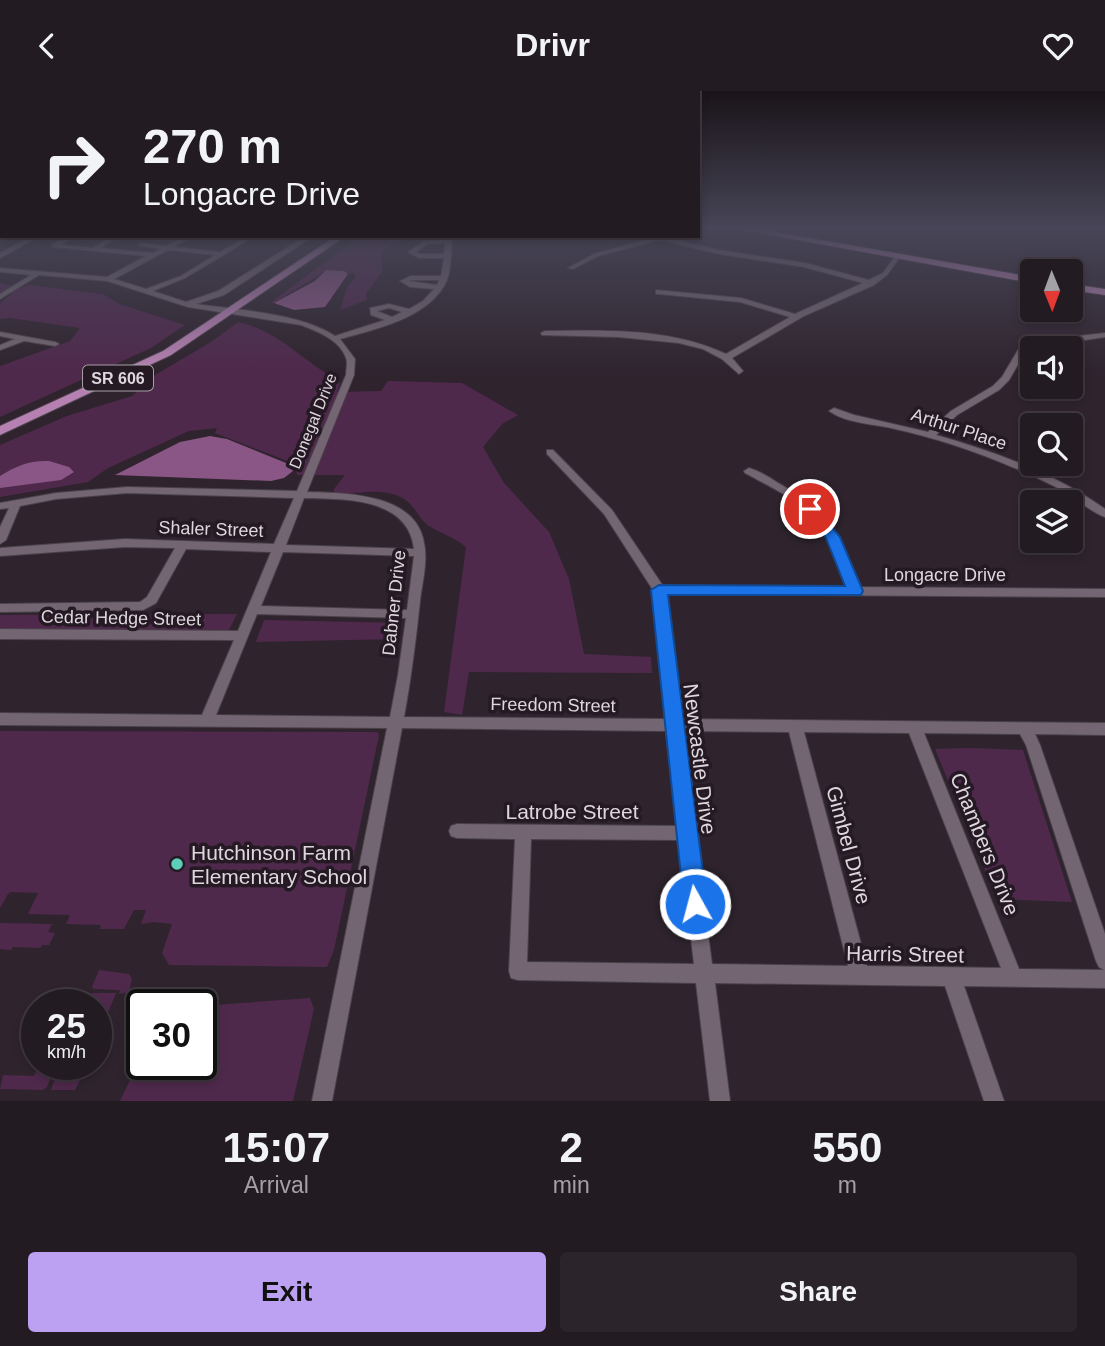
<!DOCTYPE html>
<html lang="en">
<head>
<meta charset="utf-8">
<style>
  :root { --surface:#231b22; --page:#2b242a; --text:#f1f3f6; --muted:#a3a1a5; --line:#403940; --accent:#bca0f2 }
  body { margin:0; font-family:Helvetica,sans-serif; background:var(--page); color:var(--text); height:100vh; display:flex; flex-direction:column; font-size:26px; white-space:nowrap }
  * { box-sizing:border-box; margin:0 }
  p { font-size:23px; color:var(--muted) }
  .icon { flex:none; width:38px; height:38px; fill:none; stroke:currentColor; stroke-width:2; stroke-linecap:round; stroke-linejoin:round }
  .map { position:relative; height:1010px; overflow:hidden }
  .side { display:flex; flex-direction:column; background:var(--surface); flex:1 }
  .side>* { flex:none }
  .top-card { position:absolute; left:0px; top:0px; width:700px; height:147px; box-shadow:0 4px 10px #0003,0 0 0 2px var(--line); background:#231b22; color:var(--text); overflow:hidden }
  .needle { width:46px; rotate:179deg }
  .controls { position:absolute; left:1020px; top:168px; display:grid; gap:14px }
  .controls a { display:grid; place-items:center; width:63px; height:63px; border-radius:7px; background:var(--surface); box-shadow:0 4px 10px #0003,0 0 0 2px var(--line); font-size:35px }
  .speed { position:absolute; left:21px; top:898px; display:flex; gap:14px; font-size:35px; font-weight:700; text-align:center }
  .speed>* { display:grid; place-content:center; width:91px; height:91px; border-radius:50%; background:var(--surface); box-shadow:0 4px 10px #0003,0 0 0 2px var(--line); line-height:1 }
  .speed small { font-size:18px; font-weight:400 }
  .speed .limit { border:4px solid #111; border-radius:10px; background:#fff; color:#111 }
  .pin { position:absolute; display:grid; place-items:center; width:60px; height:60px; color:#fff; margin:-30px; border:4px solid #fff; border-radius:50%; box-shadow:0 2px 7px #0007 }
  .me { position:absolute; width:77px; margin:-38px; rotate:353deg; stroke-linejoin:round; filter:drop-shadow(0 0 5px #0008) }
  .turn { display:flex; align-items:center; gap:24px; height:147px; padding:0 28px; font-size:32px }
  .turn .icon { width:91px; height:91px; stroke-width:2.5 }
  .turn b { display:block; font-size:49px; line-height:60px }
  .eta { display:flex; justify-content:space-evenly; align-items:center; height:119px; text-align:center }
  .eta b { font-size:42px; font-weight:700; line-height:49px }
  .cta { display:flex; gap:14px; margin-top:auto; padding:14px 28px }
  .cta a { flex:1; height:80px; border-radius:7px; background:var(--accent); color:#111; font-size:28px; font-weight:700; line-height:80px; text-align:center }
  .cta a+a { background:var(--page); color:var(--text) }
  header { display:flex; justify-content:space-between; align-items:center; height:91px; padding:0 28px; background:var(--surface); font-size:32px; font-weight:700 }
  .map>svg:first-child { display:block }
  .green { fill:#4f294c }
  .water { fill:#8a5686 }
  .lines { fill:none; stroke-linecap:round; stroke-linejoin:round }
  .minor-casing { stroke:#4b424a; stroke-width:2 }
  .major-casing { stroke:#4b424a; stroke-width:2 }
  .minor { fill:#736672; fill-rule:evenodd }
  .major { fill:#b681b2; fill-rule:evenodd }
  .route { fill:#1a73e8; stroke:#114b97; stroke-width:2 }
  .poi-dot { fill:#5dceb9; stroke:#251a24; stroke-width:2.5 }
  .labels { text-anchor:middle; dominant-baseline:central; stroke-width:7; stroke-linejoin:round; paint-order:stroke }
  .shield { fill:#251a24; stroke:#a79ea6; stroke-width:2 }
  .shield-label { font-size:16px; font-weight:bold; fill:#dfd7de }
  .far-street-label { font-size:16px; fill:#dfd7de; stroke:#251a24 }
  .street-label { font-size:18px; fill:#dfd7de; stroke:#251a24 }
  .near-street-label { font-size:21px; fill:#dfd7de; stroke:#251a24 }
  .near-poi-label { font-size:21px; fill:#dfd7de; stroke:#251a24; text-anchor:start }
</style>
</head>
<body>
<header><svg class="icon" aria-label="back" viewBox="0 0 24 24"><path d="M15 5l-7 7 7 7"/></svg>Drivr<svg class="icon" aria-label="heart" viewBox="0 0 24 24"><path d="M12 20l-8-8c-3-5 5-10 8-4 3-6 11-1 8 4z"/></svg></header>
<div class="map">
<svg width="1105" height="1010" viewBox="0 0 1105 1010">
  <rect width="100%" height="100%" fill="#2f242e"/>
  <path class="green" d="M360,145H409L391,153L382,162V181L366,203L367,209L340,219L347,196L355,187L354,183L327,179L274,212H270Z
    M0,192L21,197L30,194L103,203L119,213L185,234L151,257L0,326V275L70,250L80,237L10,227L0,228V212L13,202L0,201Z
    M238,231C277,240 295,263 329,284L328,292H340L337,301L381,300L388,290L462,292L518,324L502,333L483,356L504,392L549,441L569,488L584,563L651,566L652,582L469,581L462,624L444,621L466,456C454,446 442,443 429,435C421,430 416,418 408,411C391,395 355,402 334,405V398L345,384H297L295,373L215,342L217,337L189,340L108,377L88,391L0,406V354L67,325L132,305L155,284L211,251Z
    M237,523L229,539L0,538V524Z
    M264,529L401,532L395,548L256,551Z
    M0,640L377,641L379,644L334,859L327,876L169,874L162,862L172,833L154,831L141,833L146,819H134L124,838H100L101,834L66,833L70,824L28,823L38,802L11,801L8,803L0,817Z
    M969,657L1023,659L1072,811L997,808L935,658Z
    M0,832L52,833L48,841L55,842L49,854H42L40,857L13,856L11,859L0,858Z
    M99,879L129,883L132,888L129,901L119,903L120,899L94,898L92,896Z
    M92,902H116L96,951V914L85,913Z
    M310,907L314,918L293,1010H120L142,964V973H201V915Z
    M39,973H56L47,996L43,999L0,998L3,984L34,985Z
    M60,973H88L75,999H51Z"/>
  <path class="water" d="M326,179L344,180L348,183L325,216L294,219L274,212L315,190Z
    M210,345L227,348L286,372L293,380L284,387L271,390L115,384L180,351Z
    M49,370L69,376L74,381L61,389L0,397V385C16,375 30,369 49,370Z"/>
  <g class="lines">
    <defs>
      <path id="minor" d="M32,145H40L0,167V162Z
        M66,145H74L61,154L93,157L112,145H120L101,157L153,162L160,158L138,154L141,152L166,155L185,145H193L174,156L220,161L243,148H247V150L185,187L153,200L186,211L218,200L306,145H314L224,204L196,213C237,219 301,222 335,245L385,229L371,224L370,217L389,213L409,218L423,210L434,198L410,196L400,190L411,185H441L444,167H419L408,161L424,150L445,148L446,145H452C451,159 452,176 447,189C431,226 377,238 340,248L355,268L354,284L307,401C345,402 416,402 424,452C428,471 422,492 420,510C416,548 411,588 404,626L665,628L653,499L604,423L547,363V359H553L612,419L663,495L847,496C839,476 834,454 821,436C803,410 772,397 745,382L744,380L749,377C759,380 769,386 778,392C829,420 839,444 859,496L1105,498V506L665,503L679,628L1105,632V644L1035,643L1040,654L1105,843V897L964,895L1004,1010H984L945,895L715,892L730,1010H710L696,892L518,889L511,887L509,880L515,748L457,747L451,745L449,740L451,735L457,733L677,735L666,640L402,637L332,1010H312L387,637L0,634V622L202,624L234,549L0,548V538L238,540L271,461L186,458L156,512L143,519L0,521V513L140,511L147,506L175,457L125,456L0,465V457L125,448L274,453L294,407L127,402L56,408L20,415L6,449L0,453V436L9,417L0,418V412L56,402L127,396L297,400L346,284C346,279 348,272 346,267C340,249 317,240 301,234L188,216L107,190L39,184L0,208V203L31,184L0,181V177L107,186L146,165L52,156V154ZM445,152L444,163H420L416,161L428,153ZM168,159L215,164L181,185L146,198L114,188ZM412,189H439L437,194L409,190ZM389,217L402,221L392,226L377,220ZM304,407C344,408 408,406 414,458L286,454ZM283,461L414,465L407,519L261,515ZM257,523L406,527L398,584L390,626L216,624ZM681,640L789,641L848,875L712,873ZM804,641L909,642L1001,877L867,875ZM924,642L1020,643L1026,654L1096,870L1099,876L1104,879L1019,878ZM531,748L679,749L694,873L527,871Z
        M650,145H662L719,159L805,172L869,189L883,182L895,165L900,166L887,184L874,194L804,225L732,267L743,280L739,283L722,268L703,258L679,252L619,246L542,244L541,242L545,240C605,239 671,237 726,263L790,226L740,211L659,203H656V199L741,207L795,223L863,192L804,176L719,163L660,149L598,165L573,178L568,177L594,163L652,147Z
        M0,241L55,251L59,253L55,255L24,250L0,259V254L15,248L0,245Z
        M1105,242V246L1032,257V260L1024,263L1009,289L999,299L957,324L936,344C995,361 1055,382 1105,418V426C1090,421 1071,403 1054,395C1003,370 947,349 891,337C872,333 846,332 829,320L834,317L854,324L928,341L951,320L993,295L1002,286L1018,259L1061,247Z"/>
      <path id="major" d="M738,138H758L1032,186V192Z
        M336,145H346L171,264L0,344V335L163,260Z
        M1071,193L1105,198V204L1071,199Z"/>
    </defs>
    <use href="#minor" class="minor-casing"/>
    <use href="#major" class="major-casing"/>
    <use href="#minor" class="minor"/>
    <use href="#major" class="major"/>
  </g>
  <linearGradient id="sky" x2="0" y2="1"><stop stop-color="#1a1419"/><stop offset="0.49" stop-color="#474557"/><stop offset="1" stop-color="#474557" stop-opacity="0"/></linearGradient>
  <rect width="1105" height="280" fill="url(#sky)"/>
  <path class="route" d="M810,414L815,415L840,446L863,500L861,504H668L707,813L703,820L695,823L687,820L684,813L651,499L659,494L845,495L826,447L803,418Z"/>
  <circle class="poi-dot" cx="177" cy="773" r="7"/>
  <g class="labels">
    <rect class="shield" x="83" y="274.5" width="70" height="25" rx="5"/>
    <g class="shield-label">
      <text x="118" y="287">SR 606</text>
    </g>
    <g class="far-street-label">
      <text transform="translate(313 330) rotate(-68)">Donegal Drive</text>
    </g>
    <g class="street-label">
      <text transform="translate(959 338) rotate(18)">Arthur Place</text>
      <text transform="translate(211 438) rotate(2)">Shaler Street</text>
      <text x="945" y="484">Longacre Drive</text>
      <text transform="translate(394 512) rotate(-84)">Dabner Drive</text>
      <text transform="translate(121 527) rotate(1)">Cedar Hedge Street</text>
      <text transform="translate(553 614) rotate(1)">Freedom Street</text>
    </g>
    <g class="near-street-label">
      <text transform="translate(700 668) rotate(83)">Newcastle Drive</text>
      <text x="572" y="720">Latrobe Street</text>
      <text transform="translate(985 753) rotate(68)">Chambers Drive</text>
      <text transform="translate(849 754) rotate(75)">Gimbel Drive</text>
      <text transform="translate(905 863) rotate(1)">Harris Street</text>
    </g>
    <g class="near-poi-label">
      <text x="191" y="761">Hutchinson Farm<tspan x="191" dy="24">Elementary School</tspan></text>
    </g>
  </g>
</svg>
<div class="controls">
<a><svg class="needle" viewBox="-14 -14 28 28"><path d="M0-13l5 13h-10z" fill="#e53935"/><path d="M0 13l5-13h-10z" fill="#a3a1a5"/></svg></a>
<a><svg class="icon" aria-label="sound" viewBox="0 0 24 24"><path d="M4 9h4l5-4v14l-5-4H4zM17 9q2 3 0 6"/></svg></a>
<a><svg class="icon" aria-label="search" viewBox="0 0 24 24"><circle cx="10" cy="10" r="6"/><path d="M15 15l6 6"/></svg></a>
<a><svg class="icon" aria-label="layers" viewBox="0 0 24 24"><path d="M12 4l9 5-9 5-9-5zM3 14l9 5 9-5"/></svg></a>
</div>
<div class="speed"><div>25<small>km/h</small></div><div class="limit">30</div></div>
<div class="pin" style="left:810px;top:418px;background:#d93025"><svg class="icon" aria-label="arrive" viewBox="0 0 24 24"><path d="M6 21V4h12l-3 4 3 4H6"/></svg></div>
<svg class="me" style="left:695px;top:813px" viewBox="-20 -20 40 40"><circle r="17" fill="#1a73e8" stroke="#fff" stroke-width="3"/><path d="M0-11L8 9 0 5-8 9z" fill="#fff"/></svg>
<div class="top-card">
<div class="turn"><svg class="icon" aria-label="right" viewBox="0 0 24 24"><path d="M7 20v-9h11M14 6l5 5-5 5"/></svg><div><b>270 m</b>Longacre Drive</div></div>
</div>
</div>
<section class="side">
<div class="eta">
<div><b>15:07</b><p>Arrival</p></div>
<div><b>2</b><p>min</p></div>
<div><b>550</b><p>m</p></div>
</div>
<div class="cta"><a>Exit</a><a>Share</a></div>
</section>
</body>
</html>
